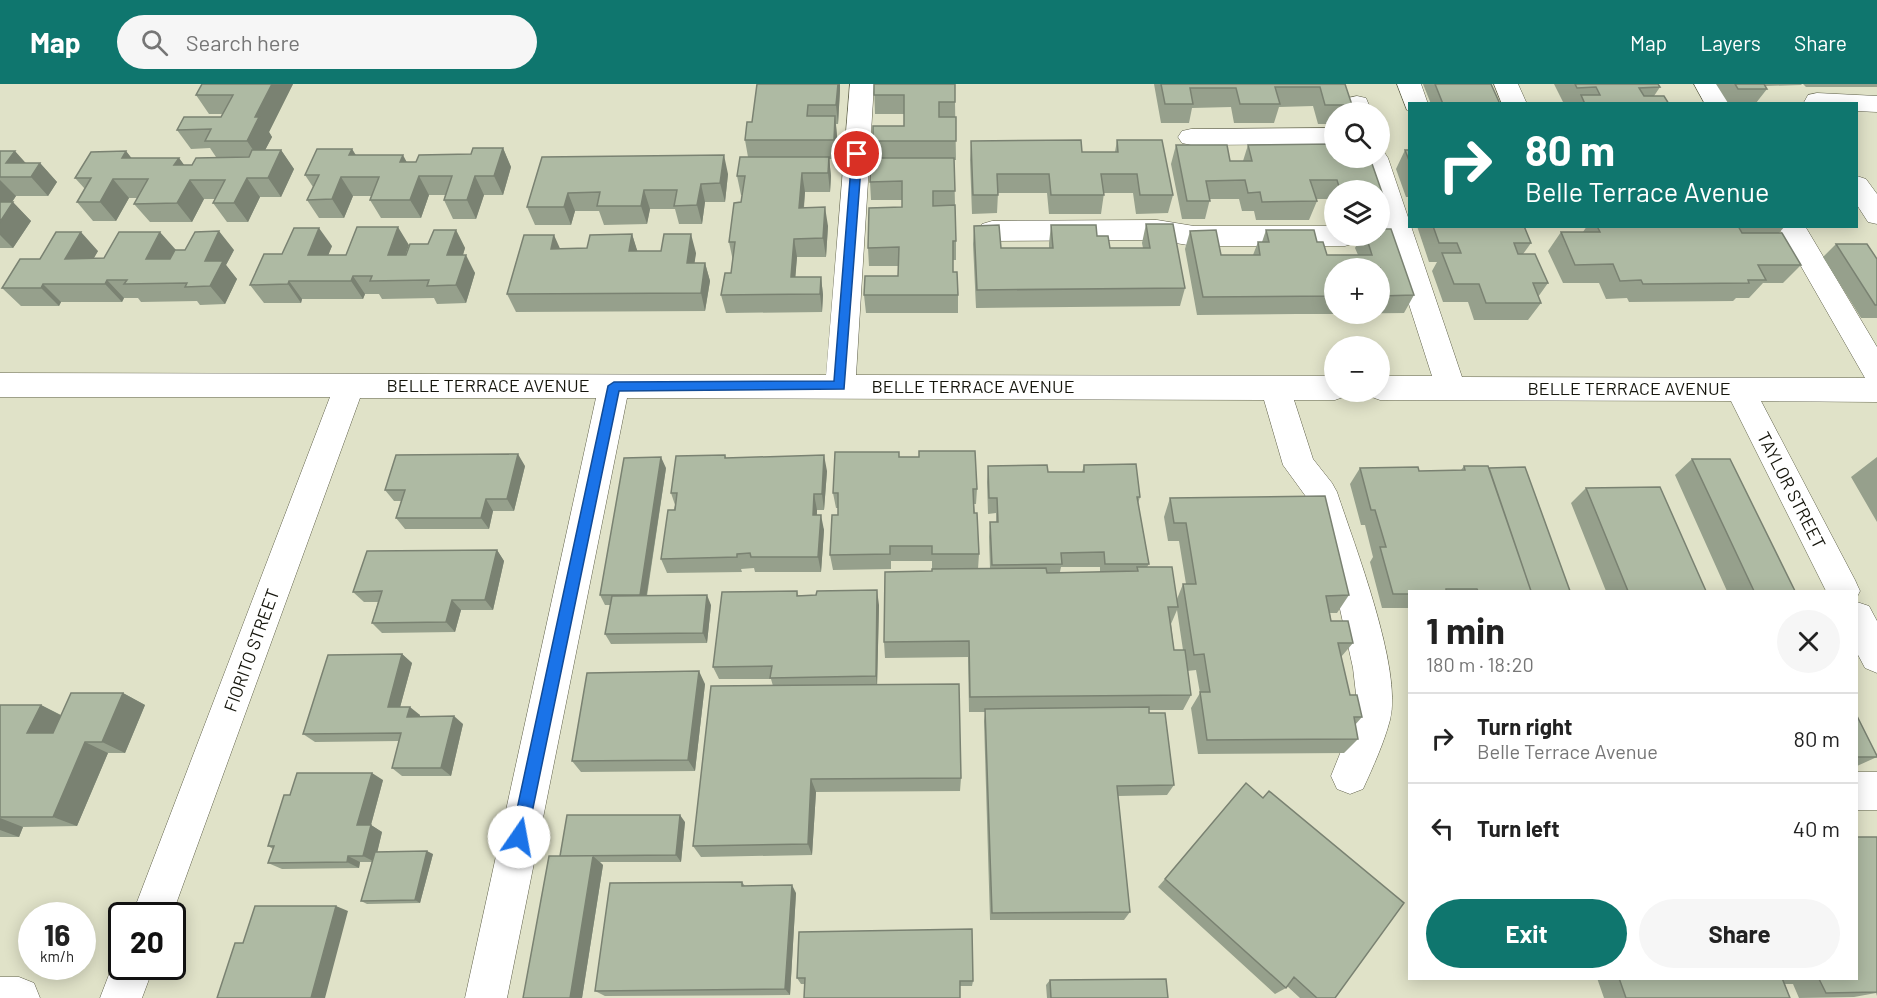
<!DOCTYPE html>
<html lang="en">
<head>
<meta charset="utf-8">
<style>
  :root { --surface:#fff; --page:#f6f6f6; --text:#222; --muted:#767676; --line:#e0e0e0; --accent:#0f766e }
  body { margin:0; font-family:Barlow,sans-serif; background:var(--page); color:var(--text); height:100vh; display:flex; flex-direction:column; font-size:22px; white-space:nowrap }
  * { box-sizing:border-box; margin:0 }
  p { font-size:20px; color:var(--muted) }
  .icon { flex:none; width:33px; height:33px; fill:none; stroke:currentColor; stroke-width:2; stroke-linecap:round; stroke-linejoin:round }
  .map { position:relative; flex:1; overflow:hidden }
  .sheet { position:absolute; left:1408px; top:506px; width:450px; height:390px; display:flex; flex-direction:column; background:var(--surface); border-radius:0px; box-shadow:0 3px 15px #0003 }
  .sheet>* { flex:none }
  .top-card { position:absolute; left:1408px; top:18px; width:450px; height:126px; border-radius:0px; box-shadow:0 3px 15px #0003; background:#0f766e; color:#fff; overflow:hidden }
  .fabs { position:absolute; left:1324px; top:18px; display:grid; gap:12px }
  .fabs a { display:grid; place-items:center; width:66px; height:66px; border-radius:50%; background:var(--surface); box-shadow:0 3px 15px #0003; font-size:30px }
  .speed { position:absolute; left:18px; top:818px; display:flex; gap:12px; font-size:30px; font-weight:700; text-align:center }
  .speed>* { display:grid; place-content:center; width:78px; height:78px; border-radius:50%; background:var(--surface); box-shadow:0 3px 15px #0003; line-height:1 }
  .speed small { font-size:15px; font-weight:400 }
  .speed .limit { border:3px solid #111; border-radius:9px; background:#fff; color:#111 }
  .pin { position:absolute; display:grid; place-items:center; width:51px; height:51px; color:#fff; margin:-26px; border:3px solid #fff; border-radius:50%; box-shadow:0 2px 6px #0007 }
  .me { position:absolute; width:66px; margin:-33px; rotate:12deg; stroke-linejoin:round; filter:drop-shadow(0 0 4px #0008) }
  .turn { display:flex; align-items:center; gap:21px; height:126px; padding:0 18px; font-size:27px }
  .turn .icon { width:78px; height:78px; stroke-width:2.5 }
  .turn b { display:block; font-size:42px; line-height:51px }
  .round { display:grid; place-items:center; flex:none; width:63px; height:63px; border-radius:32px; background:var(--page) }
  .head { display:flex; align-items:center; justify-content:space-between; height:102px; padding:0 18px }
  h1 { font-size:36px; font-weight:700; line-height:45px }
  .button { display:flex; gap:12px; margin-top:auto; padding:12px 18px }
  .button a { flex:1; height:69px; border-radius:36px; background:var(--accent); color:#fff; font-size:24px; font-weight:700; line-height:69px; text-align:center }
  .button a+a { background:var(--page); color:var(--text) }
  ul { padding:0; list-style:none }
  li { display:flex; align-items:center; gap:18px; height:90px; padding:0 18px; border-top:2px solid var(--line) }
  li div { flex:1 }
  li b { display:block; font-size:22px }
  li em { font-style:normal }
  header { display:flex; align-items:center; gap:36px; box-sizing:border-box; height:84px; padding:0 30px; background:var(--accent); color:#fff }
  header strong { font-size:28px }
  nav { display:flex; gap:33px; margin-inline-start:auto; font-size:21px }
  .search { width:420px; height:54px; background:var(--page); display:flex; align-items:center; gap:15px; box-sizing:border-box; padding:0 21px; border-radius:33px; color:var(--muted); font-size:22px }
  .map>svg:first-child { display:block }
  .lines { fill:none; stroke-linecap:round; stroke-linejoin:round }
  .minor-casing { stroke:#5f604a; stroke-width:1 }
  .minor { fill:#fff; fill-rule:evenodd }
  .wall { fill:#96a08c; fill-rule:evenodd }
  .shaded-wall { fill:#7a8272 }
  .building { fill:#aebaa3; stroke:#7a8272; stroke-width:1.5 }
  .route { fill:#1a73e8; stroke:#114b97; stroke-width:1.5 }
  .labels { text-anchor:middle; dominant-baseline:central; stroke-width:6; stroke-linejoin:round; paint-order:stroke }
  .street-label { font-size:18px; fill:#15150c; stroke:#fff }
</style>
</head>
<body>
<header>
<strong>Map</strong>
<div class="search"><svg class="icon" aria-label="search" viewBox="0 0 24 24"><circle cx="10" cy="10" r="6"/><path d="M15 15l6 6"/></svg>Search here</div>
<nav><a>Map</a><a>Layers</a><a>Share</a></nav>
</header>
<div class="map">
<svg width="1877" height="914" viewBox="0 0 1877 914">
  <rect width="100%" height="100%" fill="#e0e2c8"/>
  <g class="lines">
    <defs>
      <path id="minor" d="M850,0H874L856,291L1335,292V308H1348L1346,312L1335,316H1294L1313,375L1332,399L1337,408C1354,460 1403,585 1390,636C1384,659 1373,683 1363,705L1350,710L1337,705L1331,692L1354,635L1356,610L1353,584L1338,516L1307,414L1283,381L1264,316L627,314L507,914H465L596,314H360L172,831H132L330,313H0V289L826,291Z
        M1397,0H1421L1428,20H1410V26H1407Z
        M1494,0H1518L1527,20H1502Z
        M1694,0H1718L1730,20H1705Z
        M1817,9L1877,12V28L1857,27V20H1803L1808,11Z
        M1357,12L1366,14L1372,28H1348L1345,20L1348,14Z
        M1335,44V60L1191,61L1182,59L1178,53L1182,47L1191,45Z
        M1380,67L1384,68L1388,74L1462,293L1865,294L1778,142H1805L1877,263V318L1761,317L1855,496L1860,507L1857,513V507H1826L1731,317L1380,316L1369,312L1367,308H1380V292H1432L1380,130V106H1373L1362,74H1380Z
        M1857,92L1866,95L1877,110V140L1868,138L1857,121Z
        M1157,136L1194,142H1335V152H1359L1355,159L1345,162H1194L1157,156L992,157L982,154L978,147L982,140L992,137Z
        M1857,518L1869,522L1877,537V589L1865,584L1857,569Z
        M1857,688H1877V726H1857Z
        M122,866V882H154L142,914H100L118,867Z
        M0,893H19L34,899L40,914H0Z"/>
    </defs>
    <use href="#minor" class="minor-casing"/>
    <use href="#minor" class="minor"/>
  </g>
  <path class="wall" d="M293,0L269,48L272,53L265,66H281L294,85L281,113H260L248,138H227L213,119L216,115H204L192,138H150L134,120L137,114H129L116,137H93L77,118L85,105L75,94L126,67L131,74H179L184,81H192L216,73L210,64L191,65L177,46L221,33L222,30H209L196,11Z
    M874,0L955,18L956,76H954L955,121L956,157V176H953V188L958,211V229H866L864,211L898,192L899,182H869L868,164L902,123V116H871L870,98L874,74L873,57L904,42V30H875Z
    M1154,0H1345L1352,21L1349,28H1335V40H1318L1313,22L1279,23L1274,39H1234L1231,23L1192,24L1189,39H1161Z
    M1423,0H1491L1500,20H1431Z
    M1554,0H1658L1660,3L1654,12L1669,20H1564Z
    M1716,0H1802L1801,1L1765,2L1767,5L1756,19H1728Z
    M1803,0H1877V3H1806Z
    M840,6L838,40H836L837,52L836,75H829L831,92L830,108H805L804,124L828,142L826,173H797L795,193H821L823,211L822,228L726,229L721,211L731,189L733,177L729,158L741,118L742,111H741L737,92L748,73L745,56L752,38Z
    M1117,56L1173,111L1168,129L1136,130L1133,109H1104L1101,130H1049L1047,109H998L997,129L972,130L970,76L971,57L1082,68H1115Z
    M1335,60V74H1370L1385,117L1380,128V106H1335V134L1330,115H1316L1317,117L1309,136H1256L1254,127H1242L1239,115H1210L1205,135H1182L1171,80L1176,61H1227L1230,77H1243L1248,61Z
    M503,64L511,83L503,111H484L476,135H453L444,116L445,111H429L421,134H381L370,116L371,112H353L344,134H319L307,116L313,103L305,91L352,65L356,71L407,78H416L471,70Z
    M1405,66H1410V113H1406L1396,85Z
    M0,67L26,79H40L57,98L48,112H16L12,118L31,137L13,164H0Z
    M542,73L728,90L725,118H705L702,140H679L675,125H650L647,140L604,141L599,127H575L571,141H535L527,123Z
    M1146,140L1185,204L1180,222L976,224L973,160L974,142L1001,164H1049V159L1051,141L1097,152L1110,164H1143L1142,159Z
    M1417,142H1524L1531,159L1523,170L1548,199L1538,213L1541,219L1528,236H1474L1468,218H1443L1432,187L1437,178H1429Z
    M1587,142H1785L1779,149L1801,181L1783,199H1763L1749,214H1736L1733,217L1629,218L1627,214L1606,215L1599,199H1563L1548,167L1561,148H1583Z
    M456,146L465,164L463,171L475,189L466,219L437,220L434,214L382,215L379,210H365L363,215H302L301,219H264L250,201L282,170L332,162L328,171H346L409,161L405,171L428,160Z
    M1266,146L1317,158L1327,171H1358L1355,164L1361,152H1380L1414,211L1404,229L1197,231L1185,165L1190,147L1221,171H1253L1258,158H1262ZM1335,184H1380V230H1335Z
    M632,150L637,167L696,169L694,179H705L710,197L705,227L516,228L507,210L560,165L587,164Z
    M1836,160L1877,175V234H1861L1823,173Z
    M176,166H234L226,181L237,195L225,220L200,221L197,217L141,218L138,214H124L122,218H61L59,222H21L2,204L40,175L98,167L93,175L104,174Z
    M725,371L726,374L827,387L824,426H817V431L824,446L821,488H755L754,484L741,485L742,488L667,489L661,475L675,421L671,409Z
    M899,373L977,405L976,420H974L979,470L978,485H932V477H891V485L833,486L830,471L838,431V424H836L833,409Z
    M1877,373V438L1851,393Z
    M1692,375L1795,507H1727L1675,391Z
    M1084,381L1140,413L1138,419L1149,480L1147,483L1177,515L1183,500H1186L1179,457H1168L1164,433L1170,414L1349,511L1337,529H1330L1331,537L1353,559L1341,573L1350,611L1362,633L1355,641L1358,655L1344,669L1198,670L1191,624L1200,609L1196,586L1187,587L1191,611L1183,626H1149L1174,701L1167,711L1118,712L1130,828L1124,836H990L984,637L985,628H969L968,573L885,574L884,558L932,487L990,485L989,453L990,438H996V429L988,430L987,398L988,382L1048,388H1082ZM1061,483H1100V488H1060ZM1177,526L1183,566H1174L1171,540Z
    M525,382L514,427H493L489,445H405L396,434L401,417H394L385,406Z
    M1464,382L1570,507H1410V524H1382L1370,478L1373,473L1365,441H1361L1350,400L1360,384L1419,387L1461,386Z
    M666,384L647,512L711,521L707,559L611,560L605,550L611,521H605L600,511Z
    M1586,404L1706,507H1606L1571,419Z
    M497,466L504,477L493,526H461L455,548L382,549L372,539L378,518H364L353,508Z
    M797,507L798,511L879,521L877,601L961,694L960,707L816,708L812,771L701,773L693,762L773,602L771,595H719L713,583Z
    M402,570L412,579L400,623L420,631V633L463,640L451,692H402L392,684L399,657L315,658L303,650Z
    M705,600L695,687L581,688L572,677Z
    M123,609L145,621L125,669H108L77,742L23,743L19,753H0V621H41L61,631Z
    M1857,632L1877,673L1857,682Z
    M383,696L371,741L382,748L377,768L433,770L420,819L367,820L361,817L372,778H360L359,784L282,785L268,779L273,765L268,762L290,711Z
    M1269,707L1335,914H1300L1287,902L1286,904L1275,910L1158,803L1165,795L1263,714Z
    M685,738L681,778H600L603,781L582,914H523L560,772Z
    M1877,753V912L1876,909L1854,913L1799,914L1793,900H1785L1790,914H1604L1597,894H1857Z
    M742,798L745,802L796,809L790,911L605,912L595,907Z
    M797,894L973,897L972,902H960L801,900Z
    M1050,896L1168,914H1047L1046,901Z"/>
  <path class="shaded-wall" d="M272,0H293L269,48L272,53L260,76L247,57L255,33Z
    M838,0H840V6L838,40L836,21Z
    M835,32L837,52L836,75L834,56Z
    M503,64L511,83L503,111L494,92Z
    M352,65L363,84L349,71Z
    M281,66L294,85L281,113L268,94Z
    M15,67L32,86L6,79Z
    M126,67L141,86L122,74Z
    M403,71L413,90L400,78Z
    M724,71L728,90L725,118L720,99Z
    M829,73L831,92L830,108L828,89Z
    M179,74L193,93L190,96L204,115L192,138L177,119L174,81Z
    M40,79L57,98L48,112L31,93Z
    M802,89L805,108L802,142L799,124Z
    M419,92L429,111L421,134L410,116Z
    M475,92L484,111L476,135L467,116Z
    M341,93L353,112L344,134L332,115Z
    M247,94L260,113L248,138L234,119Z
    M113,95L129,114L116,137L100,118Z
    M0,96L16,112L0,136Z
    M701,100L705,118L702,140L697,121Z
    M644,106L650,125L647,140L641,122Z
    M568,109L575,127L571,141L564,123Z
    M13,118L31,137L13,164L0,151V138Z
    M825,123L828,142L826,173L823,154Z
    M398,143L409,161L399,189L388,171Z
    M319,144L332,162L321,189L308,171Z
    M456,146L465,164L457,190L447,171Z
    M219,147L234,166L226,181L237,195L225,220L210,202L205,177Z
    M81,148L98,167L83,193L65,175Z
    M160,148L176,166L162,194L146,175Z
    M632,150L638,169L629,167Z
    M691,150L696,169L692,197L687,179Z
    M554,151L562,169L551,165Z
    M794,155L797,173L794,211L791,193Z
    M466,171L475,189L466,219L456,201Z
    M705,179L710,197L705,227L701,209Z
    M353,192L365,210L363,215L351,197Z
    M821,193L823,211L822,228L820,210Z
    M107,196L124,214L122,218L105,200Z
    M289,197L302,215L301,219L288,200Z
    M43,200L61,218L59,222L41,204Z
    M518,370L525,382L514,427L507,415Z
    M824,371L827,387L824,426L822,410Z
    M661,373L666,384L645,521L640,511Z
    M814,410L817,426L816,446L813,431Z
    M486,415L493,427L489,445L481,434Z
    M821,431L824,446L821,488L818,473Z
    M497,466L504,477L493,526L485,516Z
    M877,506L879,521L877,605L876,592Z
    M707,511L711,521L707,559L703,549Z
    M452,516L461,526L455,548L446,538Z
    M402,570L412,579L398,631L388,623Z
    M699,587L705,600L695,687L688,676Z
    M123,609L145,621L125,669L102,658Z
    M41,621L64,633L52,661L27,649Z
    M410,623L420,631L417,641L407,633Z
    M454,632L463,640L451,692L441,684Z
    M85,658L108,669L77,742L53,733Z
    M372,689L383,696L369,748L357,741Z
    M811,695L816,708L812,771L808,760Z
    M680,731L685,738L681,778L676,771Z
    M0,734L23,743L19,753L0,746Z
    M371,741L382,748L375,778L363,772Z
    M427,767L433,770L420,819L415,816Z
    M348,772L360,778L359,784L347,778Z
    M593,772L603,781L582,914H570Z
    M792,801L796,809L790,911L785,905Z
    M336,822L348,827L325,914H311Z"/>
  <path class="building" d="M202,0H272L255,33H259L247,57H205L211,45L177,46L184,33H221L233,11H196Z
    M757,0H838L836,21H808L807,32H835L834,56H745L747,38H752Z
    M874,0H955V18H939V33H956V57H873V42H904V11H874Z
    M1161,0H1345L1352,21H1325L1320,3H1275L1280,20H1240L1236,4H1190L1193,20H1165Z
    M1435,0H1491L1500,20H1443Z
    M1575,0H1658L1660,3L1639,4L1644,12H1664L1669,20H1585L1581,11H1600L1596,3L1577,4Z
    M1735,0H1764L1767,5H1738Z
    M1081,56L1082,68H1118L1117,56H1162L1173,111H1140L1137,90H1101L1104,111H1051L1049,90H997L998,111H973L971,57Z
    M1335,60V74H1370L1385,117H1380V106H1340L1337,96H1310L1317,117L1262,118L1260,108L1248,109L1245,96L1206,97L1210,117H1187L1176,61H1227L1230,77H1252L1248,61Z
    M473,64H503L494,92H475L467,116H444L452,92H419L410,116H370L379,93H341L332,115L307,116L319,91H305L317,65H352L349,71H403L400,78H416L419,71L471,70Z
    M252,66H281L268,94H247L234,119H213L225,96H190L177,119L134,120L148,95H113L100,118H77L91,94H75L91,68L126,67L122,74H179L174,81H192L196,74L249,73Z
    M1405,66H1410V79Z
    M0,67H15L6,79H40L31,93H0Z
    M724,71L720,99L701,100L697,121L674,122L677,106H644L641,122H597L600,108L568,109L564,123H527L542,73Z
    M740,73H829L828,89H802L799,124L825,123L823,154L794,155L791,193H821L820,210L721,211L725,189H731L735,158H729L734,119L741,118L745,92H737Z
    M871,74H954L955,107H933V122L955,121L956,157H953V188H957L958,211H864L865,192H898L899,163L868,164L869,124L902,123V97L870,98Z
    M0,118H13L0,138Z
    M1146,140H1173L1185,204L977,206L974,142L999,141L1001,164H1053L1051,141H1096L1097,152H1108L1110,164H1150Z
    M1433,142H1524L1531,159H1514L1518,170H1535L1548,199H1533L1541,219H1486L1479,200H1454L1442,169H1461L1457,159H1439Z
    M1597,142H1738L1742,149H1782L1801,181H1758L1766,196H1748L1749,199L1643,200L1641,196L1620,197L1613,180L1575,181L1561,148H1600Z
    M357,143H398L388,171H406L410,160H428L434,146H456L447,171H466L456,201L427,202L429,196L370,197L372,192H353L351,197H289L288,200L250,201L264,170H282L294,144H319L308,171H346Z
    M1380,145H1391L1414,211L1380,212V184H1335V212L1203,213L1190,147L1216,146L1221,171H1260L1258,158H1269L1266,146H1314L1317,158H1323L1327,171H1372L1366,152H1380Z
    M219,147L205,177H223L210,202L185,203L187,199L124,200L127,196H107L105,200H43L41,204H2L20,175H40L56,148H81L65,175L104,174L119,148H160L146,175H170L175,166H185L195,148Z
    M632,150L629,167H661L664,150H691L687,179H705L701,209L507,210L524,151H554L551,165L587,164L590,151Z
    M1836,160H1867L1877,175V221H1875Z
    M919,367H975L977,405H973L974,429H977L979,470H932V462H890V470L830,471L832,431H838V409H833L835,368H899V373H919Z
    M518,370L507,415H486L481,434H396L405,406H385L396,371Z
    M725,371V374L824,371L822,410H814L813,431H821L818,473H751L750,469L737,470V473L661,475L668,426H675L677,409H671L676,372Z
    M661,373L640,511H600L624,374Z
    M1692,375H1730L1795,507H1754Z
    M1136,380L1140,413H1137L1149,480H1105L1104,468L1061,469L1062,480L992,481L990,438H998L997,414H989L988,382L1047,381L1048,388H1084V381Z
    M1464,382H1488L1531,507H1478L1477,505H1446V507H1410V510H1393L1380,463H1386L1375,426H1371L1360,384L1418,383L1419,387L1465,386Z
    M1525,383L1570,507H1531L1489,384Z
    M1660,403L1706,507H1628L1586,404Z
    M1325,412L1349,511L1326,512L1331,537H1348L1353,559H1338L1350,611H1357L1362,633H1354L1358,655L1207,656L1200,608H1210L1204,570L1194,571L1183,500H1196L1186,439H1174L1170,414Z
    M497,466L485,516H452L446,538L372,539L382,507L353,508L367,467Z
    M1137,483H1172L1178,523H1168L1174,566H1185L1191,611L970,613L969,557L884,558L885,488L932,487V485L1046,484L1047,489L1138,487Z
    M877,506L876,592L770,594L772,582L713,583L722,508L797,507V512L816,511L817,507Z
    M707,511L703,549L605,550L612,512Z
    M402,570L388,623H410L407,633L454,632L441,684H392L401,649L303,650L328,571Z
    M699,587L688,676L572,677L587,589Z
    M959,600L961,694L811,695L808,760L693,762L711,602Z
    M71,609H123L102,658H85L53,733H0V621H41L27,649H53Z
    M1149,623V629H1165L1174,701L1117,702L1130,828L992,829L985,625Z
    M1857,632L1877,672V673H1857Z
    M297,689H372L357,741H371L363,772H348L347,778L268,779L274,762H268L284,711H290Z
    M1246,699L1263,714L1269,707L1404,819L1335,914H1317L1294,893L1286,904L1165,795Z
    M567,731H680L676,771L560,772Z
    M1857,753H1877V908L1826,909L1819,895H1810L1809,894H1857Z
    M427,767L415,816L361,817L375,768Z
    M549,772H593L570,914H523Z
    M742,798V802L792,801L785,905L595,907L610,799Z
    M255,822H336L311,914H217L235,859H243Z
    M972,845L973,897H960V914H804L805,894H797L799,848Z
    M1619,894H1782L1790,914H1626Z
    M1166,895L1168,914H1051L1050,896Z"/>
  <path class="route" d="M857,66L862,70L844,305L619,307L527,753L525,758L519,761L514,758L511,753L608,302L614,298L834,297L852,70Z"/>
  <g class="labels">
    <g class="street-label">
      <text x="488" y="301">BELLE TERRACE AVENUE</text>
      <text x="973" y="302">BELLE TERRACE AVENUE</text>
      <text x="1629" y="304">BELLE TERRACE AVENUE</text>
      <text transform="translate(1792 406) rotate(63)">TAYLOR STREET</text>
      <text transform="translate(251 566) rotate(-70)">FIORITO STREET</text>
    </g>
  </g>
</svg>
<div class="fabs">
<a><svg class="icon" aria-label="search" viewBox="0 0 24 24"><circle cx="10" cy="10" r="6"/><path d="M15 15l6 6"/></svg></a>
<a><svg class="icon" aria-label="layers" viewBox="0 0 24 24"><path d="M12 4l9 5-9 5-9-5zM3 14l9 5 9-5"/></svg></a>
<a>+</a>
<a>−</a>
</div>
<div class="speed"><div>16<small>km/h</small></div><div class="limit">20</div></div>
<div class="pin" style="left:857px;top:70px;background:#d93025"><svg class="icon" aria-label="arrive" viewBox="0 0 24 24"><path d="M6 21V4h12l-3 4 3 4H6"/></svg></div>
<svg class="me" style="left:519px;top:753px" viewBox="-20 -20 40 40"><circle r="19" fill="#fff"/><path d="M0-13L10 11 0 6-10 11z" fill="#1a73e8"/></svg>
<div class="top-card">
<div class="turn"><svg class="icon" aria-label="right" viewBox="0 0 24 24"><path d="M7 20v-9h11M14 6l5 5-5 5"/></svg><div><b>80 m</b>Belle Terrace Avenue</div></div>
</div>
<section class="sheet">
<div class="head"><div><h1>1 min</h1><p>180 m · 18:20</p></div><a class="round"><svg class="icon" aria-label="close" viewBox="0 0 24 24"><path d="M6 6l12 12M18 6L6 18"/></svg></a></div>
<ul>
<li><svg class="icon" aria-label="right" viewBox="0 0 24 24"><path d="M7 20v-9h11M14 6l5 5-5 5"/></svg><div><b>Turn right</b><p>Belle Terrace Avenue</p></div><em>80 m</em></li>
<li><svg class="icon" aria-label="left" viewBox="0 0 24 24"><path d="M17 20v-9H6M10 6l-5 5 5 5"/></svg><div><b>Turn left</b></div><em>40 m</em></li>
</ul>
<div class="button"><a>Exit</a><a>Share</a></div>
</section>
</div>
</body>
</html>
